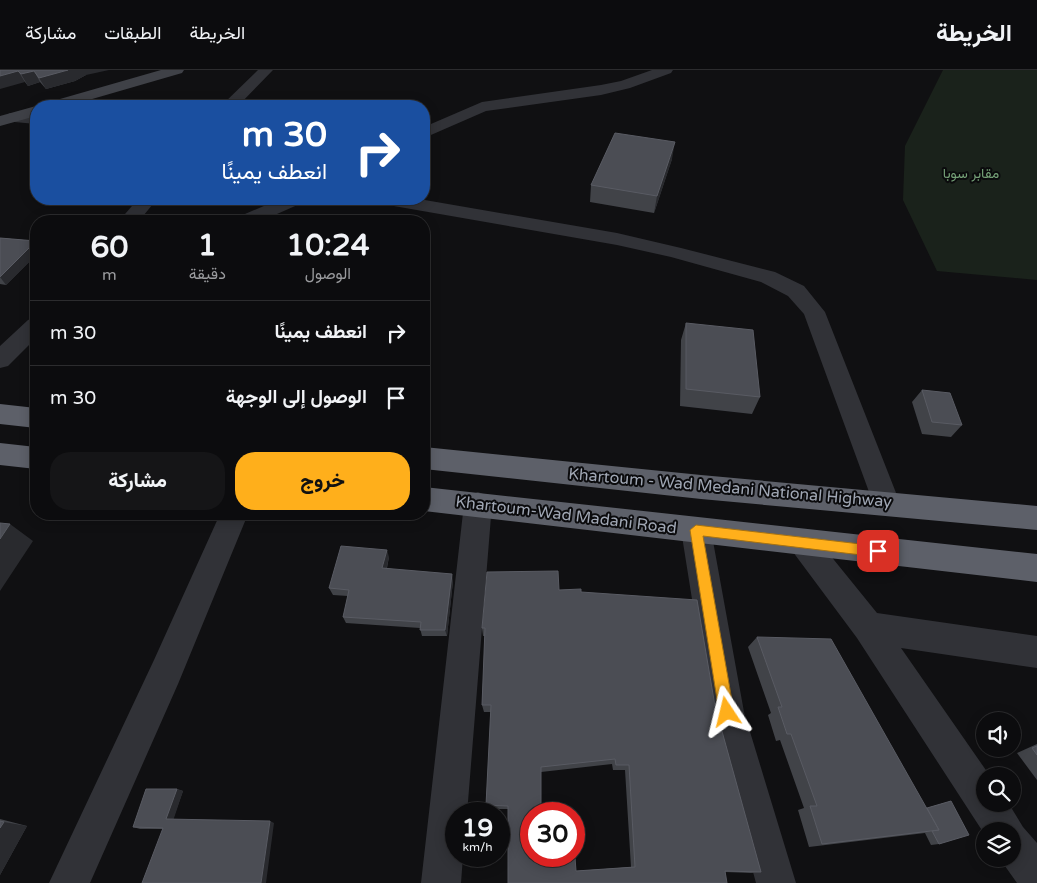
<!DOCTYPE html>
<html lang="ar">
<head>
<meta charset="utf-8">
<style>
  :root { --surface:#0c0c0e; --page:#151517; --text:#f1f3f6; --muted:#9a9b9e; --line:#2c2c2e; --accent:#ffaf1b }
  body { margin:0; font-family:"Varela Round",Vazirmatn,sans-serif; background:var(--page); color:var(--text); direction:rtl; height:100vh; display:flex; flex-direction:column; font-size:19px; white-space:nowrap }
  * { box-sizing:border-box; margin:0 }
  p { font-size:16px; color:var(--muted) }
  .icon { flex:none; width:28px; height:28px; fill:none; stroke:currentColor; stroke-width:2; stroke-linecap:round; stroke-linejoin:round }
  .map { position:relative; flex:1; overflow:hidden; direction:ltr }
  .details { position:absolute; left:30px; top:145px; width:400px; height:305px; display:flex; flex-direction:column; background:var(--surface); border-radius:20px; box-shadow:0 2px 12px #0003,0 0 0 1px var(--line); direction:rtl }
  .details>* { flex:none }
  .guide { position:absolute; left:30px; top:30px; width:400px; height:105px; border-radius:20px; box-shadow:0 2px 12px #0003,0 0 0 1px var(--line); direction:rtl; background:#1a4fa0; color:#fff; overflow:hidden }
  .buttons { position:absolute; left:976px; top:642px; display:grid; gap:10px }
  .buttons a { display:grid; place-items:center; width:45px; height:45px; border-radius:50%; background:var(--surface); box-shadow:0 2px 12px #0003,0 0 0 1px var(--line); font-size:25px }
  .speed { position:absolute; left:445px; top:732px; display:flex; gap:10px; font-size:25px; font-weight:700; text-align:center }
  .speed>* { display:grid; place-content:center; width:65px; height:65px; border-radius:50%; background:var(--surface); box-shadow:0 2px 12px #0003,0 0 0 1px var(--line); line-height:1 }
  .speed small { font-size:12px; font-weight:400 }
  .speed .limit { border:8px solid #d22; background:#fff; color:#111 }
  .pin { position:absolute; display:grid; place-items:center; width:42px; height:42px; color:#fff; margin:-21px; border-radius:10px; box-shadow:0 2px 8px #0006 }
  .me { position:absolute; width:55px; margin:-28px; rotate:350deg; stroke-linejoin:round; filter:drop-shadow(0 0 4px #0008) }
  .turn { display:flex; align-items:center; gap:18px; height:105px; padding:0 20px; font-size:22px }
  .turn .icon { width:65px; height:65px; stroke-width:2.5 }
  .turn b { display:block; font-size:35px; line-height:42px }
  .eta { display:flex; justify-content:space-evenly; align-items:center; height:85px; text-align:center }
  .eta b { font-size:30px; font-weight:800; line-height:35px }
  .primary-button { display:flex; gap:10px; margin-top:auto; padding:10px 20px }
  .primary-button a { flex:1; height:58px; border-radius:20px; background:var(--accent); color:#111; font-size:20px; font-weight:800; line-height:58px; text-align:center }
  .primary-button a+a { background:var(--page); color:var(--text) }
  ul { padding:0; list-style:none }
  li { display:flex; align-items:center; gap:15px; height:65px; padding:0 20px; border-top:1px solid var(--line) }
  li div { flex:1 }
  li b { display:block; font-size:19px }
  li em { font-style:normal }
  header { display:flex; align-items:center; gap:30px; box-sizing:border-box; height:70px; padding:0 25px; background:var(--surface); border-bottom:1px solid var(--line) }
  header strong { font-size:24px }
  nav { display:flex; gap:28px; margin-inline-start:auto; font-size:18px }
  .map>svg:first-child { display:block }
  .green { fill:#1a221b }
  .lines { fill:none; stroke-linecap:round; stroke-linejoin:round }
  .street { fill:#313237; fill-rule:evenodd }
  .secondary { fill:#3f4147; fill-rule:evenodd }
  .highway { fill:#5d6069; fill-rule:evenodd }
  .wall { fill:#414348; fill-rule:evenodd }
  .shaded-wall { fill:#292a2e }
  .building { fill:#4b4d54; stroke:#595b63; fill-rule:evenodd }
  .route { fill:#ffaf1b; stroke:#a67212 }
  .labels { text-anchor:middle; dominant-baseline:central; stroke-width:4; stroke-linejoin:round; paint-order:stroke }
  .far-park-label { font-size:14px; fill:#75a177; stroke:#0b0b0d }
  .street-label { font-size:16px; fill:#a0a7b4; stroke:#0b0b0d }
</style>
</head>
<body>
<header>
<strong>الخريطة</strong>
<nav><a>الخريطة</a><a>الطبقات</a><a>مشاركة</a></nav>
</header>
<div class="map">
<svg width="1037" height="813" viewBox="0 0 1037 813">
  <rect width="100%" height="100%" fill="#101012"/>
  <path class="green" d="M943,0H1037V210L937,201L903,130L905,76Z"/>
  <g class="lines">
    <path class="street" d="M258,0H273L238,36H221Z
      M652,0H673L671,3L630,18L601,25L486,41L424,68V57L482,32L601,15L621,11Z
      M10,43L36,44V54L4,51L2,48Z
      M138,129H157L139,151H119Z
      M280,129H304L302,133L261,151H235L238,147Z
      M379,129H419L617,163L681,178L775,202L804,216L825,242L900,433L896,441L886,445L876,441L804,244L788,226L761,212L671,187L617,175L388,135L381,133Z
      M36,247V268L8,296L0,298V276L28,250Z
      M478,422L488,426L492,434L467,744H456V786H463L461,813H421L464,434L468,426Z
      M220,444H248L178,614L90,813H49L154,590Z
      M696,447L706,451L711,460L744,642L796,813H756L710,642L681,460L686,451Z
      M803,460L813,464L877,543L1037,566V598L901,578L990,706H985V734H1009L1023,757L1037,773V813H1017L1000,789H1012V761H985V765L857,568L793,482L788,473L793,464Z"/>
    <path class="secondary" d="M161,0H184L182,3L68,36H44L46,33Z
      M36,36V46L0,56V46Z"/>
    <path class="highway" d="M0,334L36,338V358L0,354Z
      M0,373L36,377V399L0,395Z
      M424,377L701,405L1037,436V460L701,429L424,399Z
      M424,417L1037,484V512L424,441Z"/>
  </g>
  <path class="wall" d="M0,0L86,5L75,11L46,19L40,12L28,16L25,12Z
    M672,89L654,143L590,132L591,115Z
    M0,168L36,171V185L6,215L0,214Z
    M686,253L760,327L752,344L680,336L681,270Z
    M922,320L962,355L951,367L922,364L912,332Z
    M389,487L387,498L453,511L447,566H422L420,558L346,553L343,547L348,526L333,525L329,518Z
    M559,520L581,522L715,636L761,802L751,803L725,802L508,813V739H487L486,735L491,642H484L482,635L485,566H483L482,558ZM612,694L613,700H625L631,797L576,801L531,786L541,702Z
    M757,567L927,738L951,731L939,774L931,775L925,763L809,777L798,740L804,738L780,670L776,671L768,645L771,643L748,577Z
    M1037,674V710L1017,683Z
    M177,719L183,721L173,749L274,753L162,759H140L133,757Z
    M0,749L27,756L0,805Z"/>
  <path class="shaded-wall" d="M68,0H109L86,5L75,11L46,19L39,8Z
    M18,1L25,12L0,19V6Z
    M34,1L40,12L28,16L21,4Z
    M675,72L672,89L654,143L657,126Z
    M36,171V185L6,215L0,207Z
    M10,454L33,471L0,521V469Z
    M387,480L389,487L385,505L382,498Z
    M452,504L453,511L447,566L445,560Z
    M177,719L183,721L173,751L166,749Z
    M270,751L274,753L266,813H261Z
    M4,752L27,756L0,805V758Z"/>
  <path class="building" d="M0,0H68L39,8L34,1L21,4L18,1L0,6Z
    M615,63L675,72L657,126L591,115Z
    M0,168L36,171L0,207Z
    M686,253L753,260L760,327L686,319Z
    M922,320L950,323L962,355L932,352Z
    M0,453L10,454L0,469Z
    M341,476L387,480L382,498L452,504L445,560H420L421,552L343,547L349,520L329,518Z
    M558,501L559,520L581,519V522L697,530L715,636L761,802L725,801L727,813H508V736L486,735L491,635H482L485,558H482L487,502ZM615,689L616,695H629L635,797L576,801L574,773V786H531V744H541V697Z
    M757,567L831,569L939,760L822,774L810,736H817L791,664H787L778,637H782Z
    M1037,676V685L1032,678Z
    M146,719H177L166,749L270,751L261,813H142L163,758L133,757Z
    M951,731L969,765L939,774L932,761L939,760L927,738Z
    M0,751L4,752L0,758Z"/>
  <path class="route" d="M696,455L878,476L884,481L878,487L703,466L734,642L732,647L727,650L722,647L719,642L690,460Z"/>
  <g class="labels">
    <g class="far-park-label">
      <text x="971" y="103">مقابر سوبا</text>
    </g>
    <g class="street-label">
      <text transform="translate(730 418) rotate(5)">Khartoum - Wad Medani National Highway</text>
      <text transform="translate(566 445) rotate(7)">Khartoum-Wad Madani Road</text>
    </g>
  </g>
</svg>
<div class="buttons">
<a><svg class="icon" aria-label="sound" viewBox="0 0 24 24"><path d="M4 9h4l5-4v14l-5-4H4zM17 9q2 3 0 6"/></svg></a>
<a><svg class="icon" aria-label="search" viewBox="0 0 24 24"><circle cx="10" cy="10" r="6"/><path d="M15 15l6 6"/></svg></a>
<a><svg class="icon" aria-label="layers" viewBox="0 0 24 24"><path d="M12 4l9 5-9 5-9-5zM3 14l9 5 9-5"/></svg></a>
</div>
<div class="speed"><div>19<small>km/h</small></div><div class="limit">30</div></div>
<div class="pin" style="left:878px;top:481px;background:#d93025"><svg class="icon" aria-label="arrive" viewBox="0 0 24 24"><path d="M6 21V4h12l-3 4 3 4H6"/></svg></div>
<svg class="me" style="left:727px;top:642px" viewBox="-20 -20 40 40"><path d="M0-17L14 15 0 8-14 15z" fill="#ffaf1b" stroke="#fff" stroke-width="4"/></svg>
<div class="guide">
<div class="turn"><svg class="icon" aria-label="right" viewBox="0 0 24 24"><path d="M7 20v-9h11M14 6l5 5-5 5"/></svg><div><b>30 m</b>انعطف يمينًا</div></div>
</div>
<section class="details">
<div class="eta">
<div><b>10:24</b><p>الوصول</p></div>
<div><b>1</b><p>دقيقة</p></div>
<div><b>60</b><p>m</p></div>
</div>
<ul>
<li><svg class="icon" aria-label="right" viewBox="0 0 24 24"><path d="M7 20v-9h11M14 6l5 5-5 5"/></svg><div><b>انعطف يمينًا</b></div><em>30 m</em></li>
<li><svg class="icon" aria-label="arrive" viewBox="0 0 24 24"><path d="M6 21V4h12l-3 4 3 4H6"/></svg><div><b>الوصول إلى الوجهة</b></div><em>30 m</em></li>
</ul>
<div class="primary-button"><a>خروج</a><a>مشاركة</a></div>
</section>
</div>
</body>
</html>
